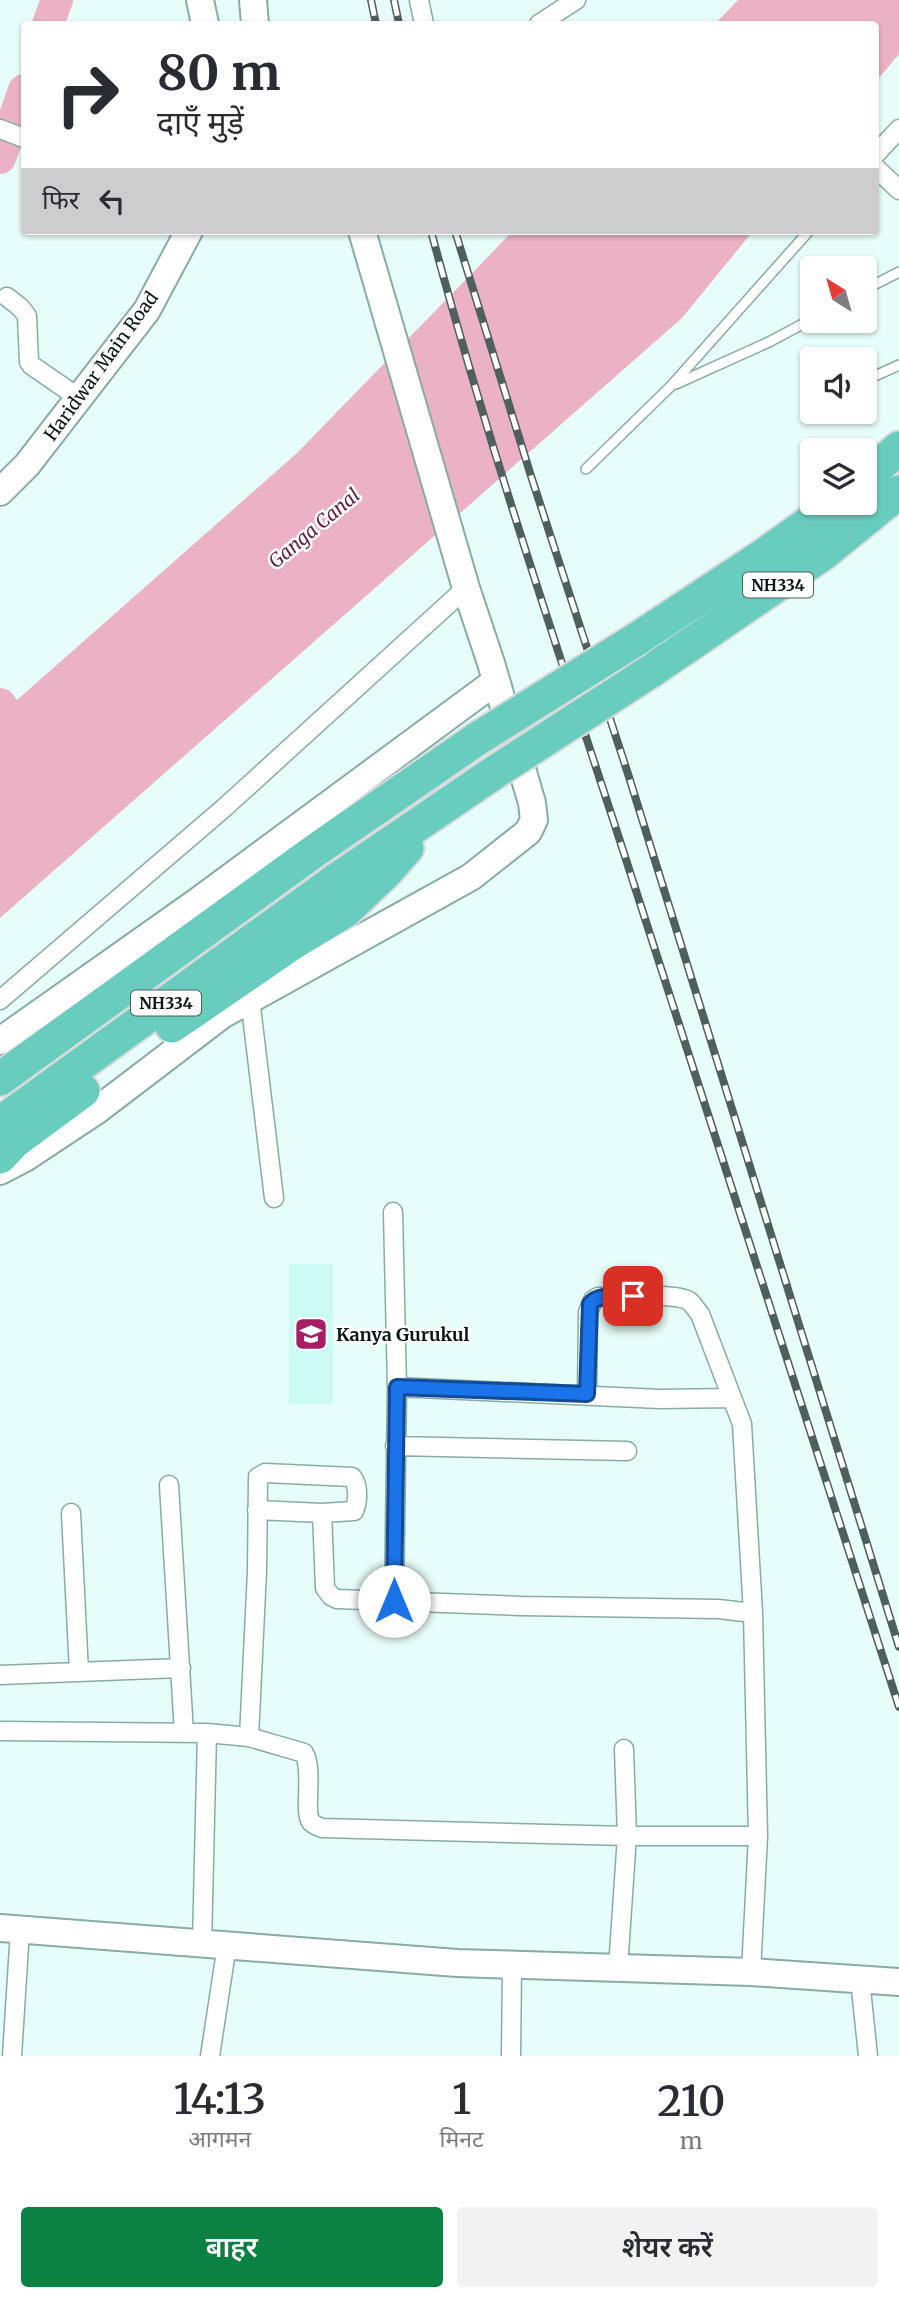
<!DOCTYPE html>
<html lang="hi">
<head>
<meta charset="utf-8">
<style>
  :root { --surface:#fff; --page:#f2f2f3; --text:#2b2b33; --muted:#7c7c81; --accent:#0b8043 }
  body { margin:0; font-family:Merriweather,"Noto Sans Devanagari",serif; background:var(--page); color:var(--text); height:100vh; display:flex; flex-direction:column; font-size:26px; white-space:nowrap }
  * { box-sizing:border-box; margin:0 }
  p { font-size:23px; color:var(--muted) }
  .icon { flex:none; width:38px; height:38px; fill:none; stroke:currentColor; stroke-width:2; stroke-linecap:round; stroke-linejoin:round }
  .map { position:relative; height:2056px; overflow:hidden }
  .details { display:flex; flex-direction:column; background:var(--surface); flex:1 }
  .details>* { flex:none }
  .banner { position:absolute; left:21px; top:21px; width:858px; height:214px; border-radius:7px; box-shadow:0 2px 5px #0004; background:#fff; color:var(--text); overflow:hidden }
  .needle { width:46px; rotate:323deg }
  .controls { position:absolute; left:800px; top:256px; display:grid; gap:14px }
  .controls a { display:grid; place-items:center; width:77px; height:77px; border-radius:7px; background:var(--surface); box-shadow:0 2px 5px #0004; font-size:35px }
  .pin { position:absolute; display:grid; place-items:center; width:60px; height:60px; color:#fff; margin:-30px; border-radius:14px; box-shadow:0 4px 10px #0006 }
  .me { position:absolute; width:77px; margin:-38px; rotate:0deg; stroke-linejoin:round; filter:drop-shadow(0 0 5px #0008) }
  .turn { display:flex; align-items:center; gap:24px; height:147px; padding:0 21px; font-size:32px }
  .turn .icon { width:91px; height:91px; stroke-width:2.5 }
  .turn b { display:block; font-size:49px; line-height:60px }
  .then { display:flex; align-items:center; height:66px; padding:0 21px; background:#0003; gap:14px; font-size:26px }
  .eta { display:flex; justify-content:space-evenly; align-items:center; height:119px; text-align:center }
  .eta b { font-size:42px; font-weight:600; line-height:49px }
  .cta { display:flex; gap:14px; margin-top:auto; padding:14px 21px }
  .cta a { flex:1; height:80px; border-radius:7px; background:var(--accent); color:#fff; font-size:28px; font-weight:600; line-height:80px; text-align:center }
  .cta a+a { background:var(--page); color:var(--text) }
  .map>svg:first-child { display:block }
  .built { fill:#cbfbf2 }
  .water { fill:#ebb1c5 }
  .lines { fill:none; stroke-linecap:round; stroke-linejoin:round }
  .river { stroke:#ebb1c5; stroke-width:32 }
  .lane-casing { stroke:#88aca5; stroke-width:12 }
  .street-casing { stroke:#88aca5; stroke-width:21 }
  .secondary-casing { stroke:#88aca5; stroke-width:30 }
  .highway-casing { stroke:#d7dad9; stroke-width:37 }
  .lane { stroke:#fff; stroke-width:9 }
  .street { stroke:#fff; stroke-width:18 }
  .secondary { stroke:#fff; stroke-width:26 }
  .highway { stroke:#68cdbe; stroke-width:33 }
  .rail-casing { stroke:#4e5f5c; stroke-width:8 }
  .rail { stroke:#fff; stroke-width:5; stroke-dasharray:16; stroke-linecap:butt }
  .highway-bridge-casing { stroke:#d7dad9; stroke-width:37; stroke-linecap:butt }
  .highway-bridge { stroke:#68cdbe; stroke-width:33 }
  .route-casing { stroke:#114b97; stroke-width:18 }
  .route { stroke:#1a73e8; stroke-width:12 }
  .labels { text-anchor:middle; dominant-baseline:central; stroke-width:5; stroke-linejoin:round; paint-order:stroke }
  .shield { fill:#fff; stroke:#525c5a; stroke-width:2 }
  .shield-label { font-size:16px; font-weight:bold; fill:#081614 }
  .street-label { font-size:18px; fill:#081614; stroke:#fff }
  .poi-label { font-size:18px; font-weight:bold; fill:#081614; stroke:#fff; text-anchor:start }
  .water-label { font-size:19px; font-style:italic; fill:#652240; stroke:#fff }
</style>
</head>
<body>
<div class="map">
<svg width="899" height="2056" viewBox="0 0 899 2056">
  <rect width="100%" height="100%" fill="#e7fdf9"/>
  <path class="built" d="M289,1264H333V1404H289Z"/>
  <path class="water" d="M738,0H899V54L875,83V24H715Z
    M513,231H753L682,318L0,918V715L297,453Z"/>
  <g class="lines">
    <path class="river" d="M48,24L57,0
      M0,158L24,90
      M0,704L30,745"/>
    <defs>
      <path id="lane" d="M864,290L899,272
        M875,376L899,365
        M676,384L769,342L812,319
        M586,469L671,386L809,231"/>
      <path id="street" d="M419,0L424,24
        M539,24L576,0
        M0,129L24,138
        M875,155L899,129
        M875,167L899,190
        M7,297L21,308L27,316L29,362L31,365L79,398
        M250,999L274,1198
        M0,1000L224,808L466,588
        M393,1212L397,1387
        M587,1394L588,1312L593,1300L598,1297C616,1297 675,1292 689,1301C693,1304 696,1310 700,1314L742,1424L753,1613L758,1836L751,1972
        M395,1446L627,1451
        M169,1485L184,1733
        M257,1510L322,1513L325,1588L331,1596L337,1599L521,1606L718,1609L753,1613
        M71,1513L79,1672
        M394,1601L397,1387L660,1399L732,1398
        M0,1675L181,1668
        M0,1731L207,1733L249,1737L257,1571L258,1477L265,1473L352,1477C359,1485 358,1502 354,1511L322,1513
        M249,1737L304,1753C314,1771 303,1811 311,1822C314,1825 317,1826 322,1828L627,1836H758
        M202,1944L207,1733
        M618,1968L627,1836L624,1749
        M860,1979L868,2056
        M12,2056L20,1930
        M210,2056L227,1945
        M511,2056L512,1965"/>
      <path id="secondary" d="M200,0L205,24
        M253,0L255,24
        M0,492L27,465L147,310L189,231
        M0,1041L198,901L496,681
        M0,1171L25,1158L96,1111L222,1015L471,877L528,832L534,820L532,803L491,663L466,588L362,231
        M0,1928L457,1963L751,1972L899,1982"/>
      <path id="highway" d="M864,479L899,448
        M637,639L764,555L838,502
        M651,671L824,553L899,492
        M172,1026L290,945L345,911L387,871L407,848
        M0,1079L313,852L477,739
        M0,1123L332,883L495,772
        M0,1157L14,1142L83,1091"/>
    </defs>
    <use href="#lane" class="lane-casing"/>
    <use href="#street" class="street-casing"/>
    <use href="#secondary" class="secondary-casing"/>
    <use href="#highway" class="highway-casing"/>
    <use href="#lane" class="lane"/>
    <use href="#street" class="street"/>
    <use href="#secondary" class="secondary"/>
    <use href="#highway" class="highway"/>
    <defs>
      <path id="rail" d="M371,0L376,24
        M394,0L399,24
        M431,231C486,437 554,638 620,841C713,1130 806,1418 899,1707
        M455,231L531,476L629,777L899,1647"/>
    </defs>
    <use href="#rail" class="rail-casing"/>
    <use href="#rail" class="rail"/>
    <defs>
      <path id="highway-bridge" d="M477,739L637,639
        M495,772L651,671"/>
    </defs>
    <use href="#highway-bridge" class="highway-bridge-casing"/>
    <use href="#highway-bridge" class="highway-bridge"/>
  </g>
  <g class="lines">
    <defs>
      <path id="route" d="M394,1601L397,1387L587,1394L590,1304C599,1293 619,1297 633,1296"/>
    </defs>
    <use href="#route" class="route-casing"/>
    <use href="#route" class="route"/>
  </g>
  <defs>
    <symbol id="university-square" viewBox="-11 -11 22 22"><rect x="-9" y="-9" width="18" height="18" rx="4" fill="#a81e64" stroke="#fff"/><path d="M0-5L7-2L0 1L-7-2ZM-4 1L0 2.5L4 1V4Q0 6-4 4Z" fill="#fff"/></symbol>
  </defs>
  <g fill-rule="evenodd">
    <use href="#university-square" x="292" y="1315" width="38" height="38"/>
  </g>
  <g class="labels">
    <g class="shield">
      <rect x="743" y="572.5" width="70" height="25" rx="5"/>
      <rect x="131" y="990.5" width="70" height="25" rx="5"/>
    </g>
    <g class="shield-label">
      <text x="778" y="585">NH334</text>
      <text x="166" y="1003">NH334</text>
    </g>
    <g class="street-label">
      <text transform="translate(101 366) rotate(-54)">Haridwar Main Road</text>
    </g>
    <g class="poi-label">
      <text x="336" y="1334">Kanya Gurukul</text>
    </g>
    <g class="water-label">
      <text transform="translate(314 528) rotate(-40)">Ganga Canal</text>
    </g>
  </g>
</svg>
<div class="controls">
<a><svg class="needle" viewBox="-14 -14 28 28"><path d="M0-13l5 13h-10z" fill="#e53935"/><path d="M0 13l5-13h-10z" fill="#7c7c81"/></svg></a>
<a><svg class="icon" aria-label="sound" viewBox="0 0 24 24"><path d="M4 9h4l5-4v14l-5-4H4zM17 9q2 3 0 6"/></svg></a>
<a><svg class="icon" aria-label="layers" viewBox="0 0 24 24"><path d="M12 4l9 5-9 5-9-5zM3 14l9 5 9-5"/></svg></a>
</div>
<div class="pin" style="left:633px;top:1296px;background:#d93025"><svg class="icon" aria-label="arrive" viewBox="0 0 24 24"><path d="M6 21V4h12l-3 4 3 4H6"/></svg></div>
<svg class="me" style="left:394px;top:1601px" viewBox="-20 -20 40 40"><circle r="19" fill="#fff"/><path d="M0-13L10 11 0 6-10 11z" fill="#1a73e8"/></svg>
<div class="banner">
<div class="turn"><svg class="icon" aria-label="right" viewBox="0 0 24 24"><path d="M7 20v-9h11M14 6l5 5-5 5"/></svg><div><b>80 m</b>दाएँ मुड़ें</div></div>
<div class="then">फिर<svg class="icon" aria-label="left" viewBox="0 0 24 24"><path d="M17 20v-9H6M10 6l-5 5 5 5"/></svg></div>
</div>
</div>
<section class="details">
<div class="eta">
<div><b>14:13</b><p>आगमन</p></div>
<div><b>1</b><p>मिनट</p></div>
<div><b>210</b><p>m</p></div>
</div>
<div class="cta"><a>बाहर</a><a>शेयर करें</a></div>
</section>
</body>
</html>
